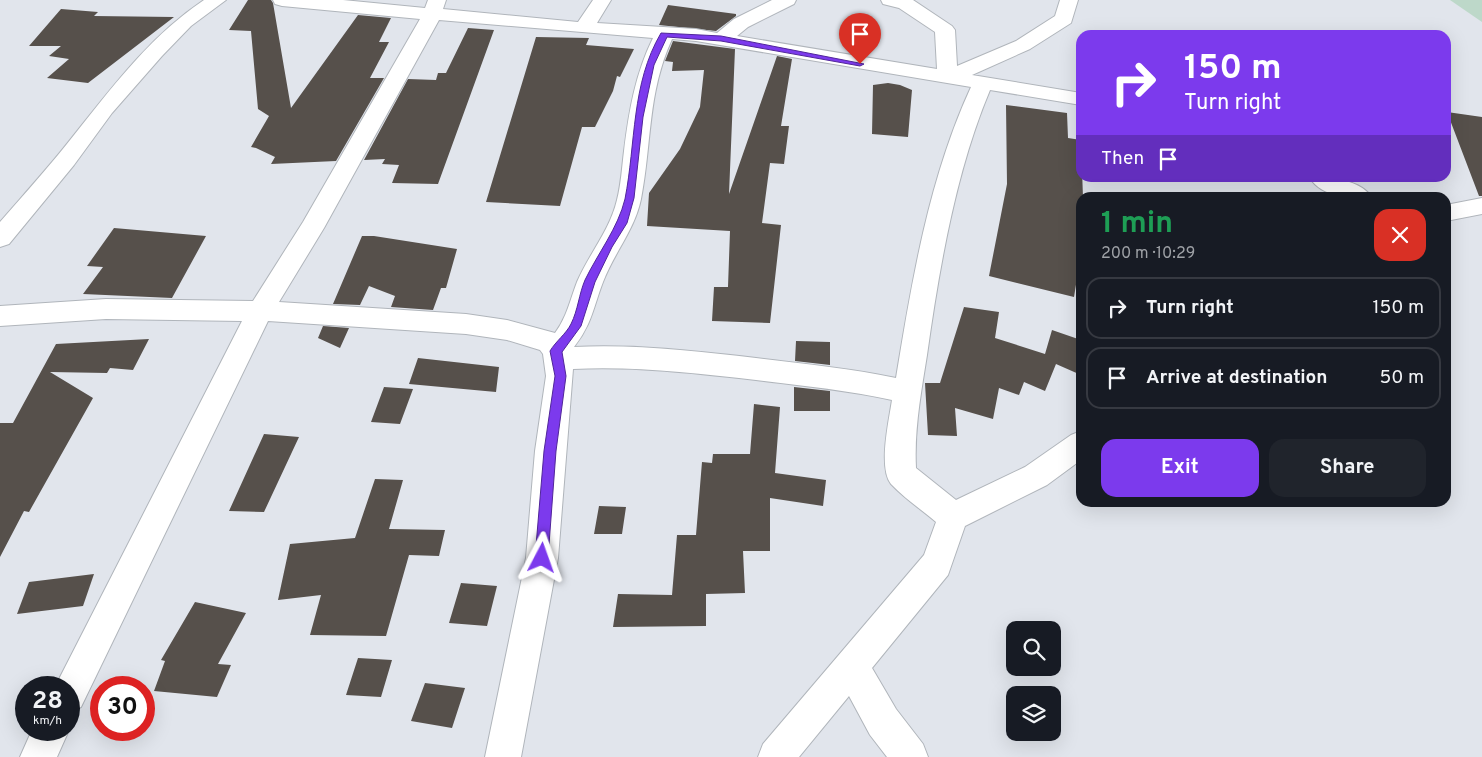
<!DOCTYPE html>
<html lang="en">
<head>
<meta charset="utf-8">
<style>
  :root { --surface:#171b24; --page:#20242c; --text:#f1f3f6; --muted:#9ea1a6; --line:#363941; --accent:#7c3aed }
  body { margin:0; font-family:Overpass,sans-serif; background:var(--page); color:var(--text); height:100vh; display:flex; flex-direction:column; font-size:19px; white-space:nowrap }
  * { box-sizing:border-box; margin:0 }
  p { font-size:16px; color:var(--muted) }
  .icon { flex:none; width:28px; height:28px; fill:none; stroke:currentColor; stroke-width:2; stroke-linecap:round; stroke-linejoin:round }
  .map { position:relative; flex:1; overflow:hidden }
  .details { position:absolute; left:1076px; top:192px; width:375px; height:315px; display:flex; flex-direction:column; background:var(--surface); border-radius:15px; box-shadow:0 5px 20px #0002 }
  .details>* { flex:none }
  .hud { position:absolute; left:1076px; top:30px; width:375px; height:152px; border-radius:15px; box-shadow:0 5px 20px #0002; background:#7c3aed; color:#fff; overflow:hidden }
  .tools { position:absolute; left:1006px; top:621px; display:grid; gap:10px }
  .tools a { display:grid; place-items:center; width:55px; height:55px; border-radius:10px; background:var(--surface); box-shadow:0 5px 20px #0002; font-size:25px }
  .speed { position:absolute; left:15px; top:676px; display:flex; gap:10px; font-size:25px; font-weight:700; text-align:center }
  .speed>* { display:grid; place-content:center; width:65px; height:65px; border-radius:50%; background:var(--surface); box-shadow:0 5px 20px #0002; line-height:1 }
  .speed small { font-size:12px; font-weight:400 }
  .speed .limit { border:8px solid #d22; background:#fff; color:#111 }
  .pin { position:absolute; display:grid; place-items:center; width:42px; height:42px; color:#fff; margin:-51px -21px; border-radius:50% 50% 50% 0; rotate:-45deg; box-shadow:0 0 5px #0007 }
  .pin .icon { rotate:45deg }
  .me { position:absolute; width:55px; margin:-28px; rotate:4deg; stroke-linejoin:round; filter:drop-shadow(0 0 4px #0008) }
  .turn { display:flex; align-items:center; gap:18px; height:105px; padding:0 25px; font-size:22px }
  .turn .icon { width:65px; height:65px; stroke-width:2.5 }
  .turn b { display:block; font-size:35px; line-height:42px }
  .then { display:flex; align-items:center; height:48px; padding:0 25px; background:#0003; gap:10px; font-size:19px }
  .round { display:grid; place-items:center; flex:none; width:52px; height:52px; border-radius:15px; background:var(--page) }
  .head { display:flex; align-items:center; justify-content:space-between; height:85px; padding:0 25px }
  h1 { font-size:30px; font-weight:700; line-height:38px; color:#1e9e55 }
  .button { display:flex; gap:10px; margin-top:auto; padding:10px 25px }
  .button a { flex:1; height:58px; border-radius:15px; background:var(--accent); color:#fff; font-size:20px; font-weight:700; line-height:58px; text-align:center }
  .button a+a { background:var(--page); color:var(--text) }
  ul { padding:0; list-style:none }
  li { display:flex; align-items:center; gap:15px; height:62px; margin:0 10px 8px; padding:0 15px; border:2px solid var(--line); border-radius:15px }
  li div { flex:1 }
  li b { display:block; font-size:19px }
  li em { font-style:normal }
  .map>svg:first-child { display:block }
  .green { fill:#bdd8c9 }
  .building { fill:#56504b }
  .lines { fill:none; stroke-linecap:round; stroke-linejoin:round }
  .minor-casing { stroke:#b0b5bb; stroke-width:2 }
  .minor { fill:#fff; fill-rule:evenodd }
  .route { fill:#7c3aed; stroke:#51269a }
</style>
</head>
<body>
<div class="map">
<svg width="1482" height="757" viewBox="0 0 1482 757">
  <rect width="100%" height="100%" fill="#e1e5ec"/>
  <path class="green" d="M1450,0H1482V22Z"/>
  <path class="building" d="M248,0H271L273,3L291,108L358,15L391,18L379,42H389L370,78H384L336,161L271,164L275,157L256,148L251,147L269,116L258,109L251,31L229,30Z
    M668,5L736,14V16L716,31L659,25Z
    M61,9L98,12L94,16L174,17L88,83L47,78L69,59L49,56L61,46H29Z
    M468,28L494,30L438,184L392,183L399,165L382,164L385,159L364,160L408,79L436,80L438,73H446Z
    M536,37L589,38L586,45L634,49L620,77L617,76L613,91L595,127H582L560,206L486,202Z
    M673,41L735,49L729,194L777,56L792,59L781,126H789L784,164L770,163L762,223L781,225L770,323L712,321L714,287H728L730,231L647,226L649,193L680,149L700,107L704,70L672,71L673,62L665,61Z
    M888,83L900,85L912,90L908,137L872,134L873,85Z
    M1006,105L1067,113L1068,138L1081,140L1083,198H1081V254L1074,297L989,276L1007,184Z
    M1447,112L1482,117V196H1479Z
    M114,228L206,236L172,298L83,294L103,267L87,266Z
    M362,236H374L457,249L446,288H441L433,310L391,307L395,296L369,286L360,305L333,304Z
    M964,307L999,312L995,338L1045,354L1052,330L1081,340V375L1056,364L1045,391L1024,382L1019,395L999,388L993,419L955,408L957,436L928,435L925,383H940Z
    M323,326L349,328L340,348L318,338Z
    M149,339L133,370L110,368L107,373L50,372L93,398L29,512L24,511L0,557V423H13L56,344Z
    M796,341L830,342V365L795,361Z
    M418,358L499,367L496,392L409,384Z
    M384,387L413,389L400,424L371,422Z
    M794,387L830,391V411H794Z
    M754,404L780,407L775,473L826,480L823,506L770,498V551H743L745,593L706,594V626L613,627L618,594L672,595L677,535H696L702,462L712,463L713,454H750Z
    M264,434L299,437L264,512L229,511Z
    M375,479L403,480L389,529L445,530L439,556L409,555L386,636L310,635L321,595L278,600L290,544L355,538Z
    M599,506L626,507L622,534H594Z
    M94,574L83,606L17,614L29,582Z
    M461,583L497,586L487,626L449,623Z
    M195,602L246,613L218,664L231,665L217,697L154,691L165,661L161,660Z
    M358,658L392,660L381,697L346,695Z
    M425,683L465,688L452,728L411,721Z"/>
  <g class="lines">
    <defs>
      <path id="minor" d="M204,0H226L191,26L162,56L112,113L74,165L9,244L0,247V222C19,200 39,178 58,155C103,100 144,40 204,0Z
        M273,0H343L425,8L428,0H446L443,9L578,22L593,0H611L597,23L696,29L717,33L734,19L772,0H796L794,4L748,27L737,36L937,69L935,32L899,8L883,4L881,0H913L952,26L955,30L957,66L1016,41L1055,16L1060,0H1078L1071,23L1030,49L972,75L1081,93V105L990,90C956,170 939,269 927,355C921,393 914,430 916,468L956,500L1025,467L1071,435L1081,431V460L1047,485L965,526L948,575L872,668L896,709L923,744L928,757H887L870,735L849,696L799,757H758L763,744L924,555L936,522C922,510 904,498 891,484C878,468 889,420 892,400C847,390 802,386 756,380C695,373 634,366 573,369L558,558L521,757H485L526,558L535,451L546,376L543,354L540,350L507,340L466,334L268,321L81,707L69,712V688H55L57,683L242,321L106,319L0,326V306L106,299L253,301L303,222L420,19L282,6L275,4ZM439,20L653,38C635,75 629,111 624,151C622,167 621,185 617,200C610,230 589,254 577,282C570,300 567,317 555,333L507,320L466,314L279,302L324,228ZM672,39L696,41L971,87C929,178 912,280 896,378C850,368 803,364 756,358C696,351 635,344 574,347C592,324 593,308 603,282C614,253 635,229 641,199C652,143 647,94 672,39Z
        M1310,178C1328,176 1362,180 1372,198C1352,198 1322,198 1310,178Z
        M1482,198V214L1446,221V205Z
        M32,730H69L57,757H20Z"/>
    </defs>
    <use href="#minor" class="minor-casing"/>
    <use href="#minor" class="minor"/>
  </g>
  <path class="route" d="M661,33L721,36L864,64L860,66L721,41L667,37L654,65L643,117L634,198L627,223L612,247L595,282L581,326L562,352L566,376L556,451L548,558L546,562L542,564L537,562L535,558L544,451L555,376L550,351C556,341 566,334 571,324C578,310 579,294 585,280C598,253 618,228 625,199C636,143 631,84 661,33Z"/>
</svg>
<div class="tools">
<a><svg class="icon" aria-label="search" viewBox="0 0 24 24"><circle cx="10" cy="10" r="6"/><path d="M15 15l6 6"/></svg></a>
<a><svg class="icon" aria-label="layers" viewBox="0 0 24 24"><path d="M12 4l9 5-9 5-9-5zM3 14l9 5 9-5"/></svg></a>
</div>
<div class="speed"><div>28<small>km/h</small></div><div class="limit">30</div></div>
<div class="pin" style="left:860px;top:64px;background:#d93025"><svg class="icon" aria-label="arrive" viewBox="0 0 24 24"><path d="M6 21V4h12l-3 4 3 4H6"/></svg></div>
<svg class="me" style="left:542px;top:558px" viewBox="-20 -20 40 40"><path d="M0-17L14 15 0 8-14 15z" fill="#7c3aed" stroke="#fff" stroke-width="4"/></svg>
<div class="hud">
<div class="turn"><svg class="icon" aria-label="right" viewBox="0 0 24 24"><path d="M7 20v-9h11M14 6l5 5-5 5"/></svg><div><b>150 m</b>Turn right</div></div>
<div class="then">Then<svg class="icon" aria-label="arrive" viewBox="0 0 24 24"><path d="M6 21V4h12l-3 4 3 4H6"/></svg></div>
</div>
<section class="details">
<div class="head"><div><h1>1 min</h1><p>200 m · 10:29</p></div><a class="round" style="background:#d93025;color:#fff"><svg class="icon" aria-label="close" viewBox="0 0 24 24"><path d="M6 6l12 12M18 6L6 18"/></svg></a></div>
<ul>
<li><svg class="icon" aria-label="right" viewBox="0 0 24 24"><path d="M7 20v-9h11M14 6l5 5-5 5"/></svg><div><b>Turn right</b></div><em>150 m</em></li>
<li><svg class="icon" aria-label="arrive" viewBox="0 0 24 24"><path d="M6 21V4h12l-3 4 3 4H6"/></svg><div><b>Arrive at destination</b></div><em>50 m</em></li>
</ul>
<div class="button"><a>Exit</a><a>Share</a></div>
</section>
</div>
</body>
</html>
